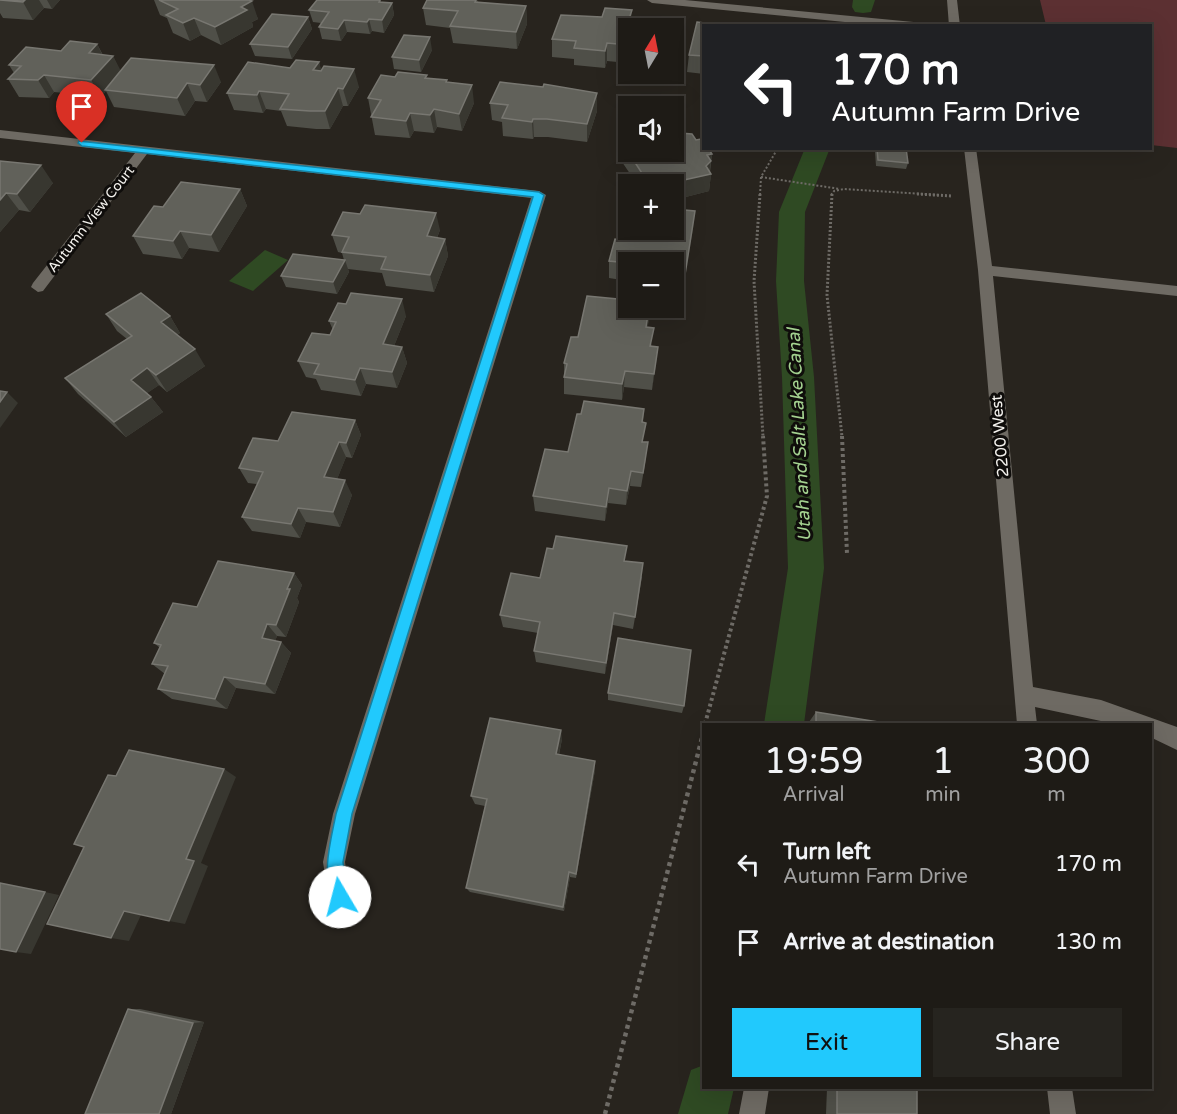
<!DOCTYPE html>
<html lang="en">
<head>
<meta charset="utf-8">
<style>
  :root { --surface:#1e1b16; --page:#26241f; --text:#f1f3f6; --muted:#a1a1a1; --line:#3c3935; --accent:#21c9fd }
  body { margin:0; font-family:"Varela Round",sans-serif; background:var(--page); color:var(--text); height:100vh; display:flex; flex-direction:column; font-size:22px; white-space:nowrap }
  * { box-sizing:border-box; margin:0 }
  p { font-size:20px; color:var(--muted) }
  .icon { flex:none; width:33px; height:33px; fill:none; stroke:currentColor; stroke-width:2; stroke-linecap:round; stroke-linejoin:round }
  .map { position:relative; flex:1; overflow:hidden }
  .drawer { position:absolute; left:702px; top:723px; width:450px; height:366px; display:flex; flex-direction:column; background:var(--surface); border-radius:0px; box-shadow:0 6px 24px #0002,0 0 0 2px var(--line) }
  .drawer>* { flex:none }
  .top-card { position:absolute; left:702px; top:24px; width:450px; height:126px; border-radius:0px; box-shadow:0 6px 24px #0002,0 0 0 2px var(--line); background:#202124; color:#fff; overflow:hidden }
  .needle { width:39px; rotate:10deg }
  .fabs { position:absolute; left:618px; top:18px; display:grid; gap:12px }
  .fabs a { display:grid; place-items:center; width:66px; height:66px; border-radius:0px; background:var(--surface); box-shadow:0 6px 24px #0002,0 0 0 2px var(--line); font-size:30px }
  .pin { position:absolute; display:grid; place-items:center; width:51px; height:51px; color:#fff; margin:-62px -26px; border-radius:50% 50% 50% 0; rotate:-45deg; box-shadow:0 0 6px #0007 }
  .pin .icon { rotate:45deg }
  .me { position:absolute; width:66px; margin:-33px; rotate:352deg; stroke-linejoin:round; filter:drop-shadow(0 0 4px #0008) }
  .turn { display:flex; align-items:center; gap:21px; height:126px; padding:0 30px; font-size:27px }
  .turn .icon { width:78px; height:78px; stroke-width:2.5 }
  .turn b { display:block; font-size:42px; line-height:51px }
  .eta { display:flex; justify-content:space-evenly; align-items:center; height:102px; text-align:center }
  .eta b { font-size:36px; font-weight:600; line-height:42px }
  .cta { display:flex; gap:12px; margin-top:auto; padding:12px 30px }
  .cta a { flex:1; height:69px; border-radius:0px; background:var(--accent); color:#111; font-size:24px; font-weight:600; line-height:69px; text-align:center }
  .cta a+a { background:var(--page); color:var(--text) }
  ul { padding:0; list-style:none }
  li { display:flex; align-items:center; gap:18px; height:78px; padding:0 30px }
  li div { flex:1 }
  li b { display:block; font-size:22px }
  li em { font-style:normal }
  .map>svg:first-child { display:block }
  .green { fill:#5c3032 }
  .water { fill:#2f4a23 }
  .lines { fill:none; stroke-linecap:round; stroke-linejoin:round }
  .canal { fill:#2f4a23; fill-rule:evenodd }
  .path-far3 { stroke:#6e6b66; stroke-width:2; stroke-dasharray:2 2; stroke-linecap:butt }
  .path-far2 { stroke:#6e6b66; stroke-width:3; stroke-dasharray:2 2; stroke-linecap:butt }
  .path-far1 { stroke:#6e6b66; stroke-width:4; stroke-dasharray:3 3; stroke-linecap:butt }
  .path { stroke:#6e6b66; stroke-width:4.5; stroke-dasharray:4 4; stroke-linecap:butt }
  .minor { fill:#6e6a63; fill-rule:evenodd }
  .wall { fill:#4f4f48 }
  .shaded-wall { fill:#383730 }
  .building { fill:#61615a; stroke:#787771; stroke-width:1.5 }
  .route { fill:#21c9fd; stroke:#1583a4; stroke-width:1.5 }
  .labels { text-anchor:middle; dominant-baseline:central; stroke-width:6; stroke-linejoin:round; paint-order:stroke }
  .far-street-label { font-size:14px; fill:#f3f1ed; stroke:#0f0d0b }
  .street-label { font-size:16px; fill:#f3f1ed; stroke:#0f0d0b }
  .water-label { font-size:18px; font-style:italic; fill:#a4d290; stroke:#0f0d0b }
</style>
</head>
<body>
<div class="map">
<svg width="1177" height="1114" viewBox="0 0 1177 1114">
  <rect width="100%" height="100%" fill="#28241e"/>
  <path class="green" d="M1040,0H1177V148L1151,145L1150,26L1046,25Z"/>
  <path class="water" d="M265,250L288,260L253,291L229,281Z"/>
  <g class="lines">
    <path class="canal" d="M853,0H875L871,12L863,13L855,12L852,7Z
      M805,148H830L805,212L804,281L814,377L824,568L804,724H764L788,568L782,377L776,281L779,212Z
      M704,1065V1088H734L728,1114H678L691,1070Z"/>
    <path class="path-far3" d="M761,177L840,189
      M760,195L761,177L778,148
      M831,195L834,191L844,189L940,195"/>
    <path class="path-far2" d="M760,194L754,281L763,437
      M832,194L827,295L842,437
      M917,194L952,196"/>
    <path class="path-far1" d="M842,436L847,554
      M705,724L767,496L763,436
      M702,739L704,730"/>
    <path class="path" d="M605,1114L702,738"/>
    <path class="minor" d="M647,0H685L924,23L929,26H885L652,3Z
      M947,0H957L960,26H949Z
      M0,130L539,191L546,195L355,814L345,862L353,915L350,923L342,926L334,923L331,915L323,862L333,814L531,198L147,154L43,291L38,292L31,287L33,283L135,153L0,138Z
      M964,148H976L992,266L1177,286V296L993,276L1033,687L1101,700L1177,727V750L1150,737V724H1115L1035,707L1037,724H1017L978,270Z
      M744,1088H769L765,1114H739Z
      M1047,1088H1072L1076,1114H1050Z"/>
  </g>
  <path class="wall" d="M0,0H60L52,9L44,8L33,20L3,18L0,13Z
    M154,0H249L258,19L252,22L253,27L221,45L201,35L190,41L173,33L167,18L160,15Z
    M381,0V2L392,3L394,15L384,33L372,31L370,34L347,32L341,41L322,39L319,27L321,23L313,22L309,10Z
    M477,0L478,2L526,6L527,24L517,49L453,43L450,28L426,25L423,8Z
    M308,17L312,29L292,59L255,56L250,44Z
    M704,26V74L687,72L689,55Z
    M628,28V63L607,61L605,68L574,65V59L552,57V39Z
    M97,44L103,55L113,56L120,71L221,82L207,102L195,101L185,116L114,107L106,91L101,97L54,92L49,98L19,97L8,79L14,73L9,65L61,51Z
    M432,50L421,72L394,69L392,57Z
    M319,62L321,71L359,87L348,106H343L330,129H316L287,126L281,111L266,109L263,113L234,110L227,93L290,68Z
    M395,77L427,78L447,82L474,103L462,131L437,127L434,133L414,131L410,138L375,135L368,98Z
    M490,103L597,111L587,142L548,137H534L533,139L503,136L502,122L492,120Z
    M680,133L696,140L712,154L710,172L711,174L709,191L674,200V184H637L620,159L621,141L627,140V136L628,135V152Z
    M876,148H906L908,163L906,169L876,166L875,152Z
    M0,161L53,183L30,212L19,210L0,232Z
    M240,189L247,206L219,252L189,248L182,259L143,254L133,236L163,207Z
    M695,211L681,298L674,297V262H628V281L609,278V261L621,240Z
    M440,230L437,238L445,239L448,256L434,292L386,286L382,273L348,269L349,272L337,294L286,287L281,276L344,260L342,253L338,252L332,235Z
    M106,314L170,316L180,333L177,335L205,366L167,392L159,385L147,393L151,397L163,412L126,437L78,394L65,378L127,339L117,331Z
    M406,316L394,346L402,347L407,363L397,388L366,384L361,396L321,390L316,379L306,377L298,361L330,335L333,330L329,321Z
    M649,320L647,327L652,347H658L652,390L624,387L622,400L564,394V363L578,337Z
    M644,409L643,422V442L646,458L641,487L630,486L626,505L608,503L605,521L535,511L533,496L568,452L581,414Z
    M355,420L361,435L352,458L346,457L337,479L352,495L340,527L306,522L300,538L252,531L242,517L257,484L248,483L239,468L278,441Z
    M625,561L642,577L633,629L613,625L605,674L536,662L534,651L538,633L503,627L500,615L540,578Z
    M294,573L302,585L297,598L299,602L286,637L277,636L275,641L281,642L291,653L275,694L236,688L227,709L172,699L158,689L165,674L152,664L160,648L154,643L197,607Z
    M608,693L684,706L682,713L608,700Z
    M816,712L891,724H808L809,722Z
    M562,739L559,755L595,770L576,878L570,877L564,911L470,892L466,888L485,806L475,804L471,796Z
    M128,1009H140L204,1022L171,1114Z
    M827,1088H917V1114H826Z"/>
  <path class="shaded-wall" d="M25,0H39L44,8L33,20L23,2Z
    M47,0H60L52,9Z
    M252,1L258,19L252,22L253,27L221,45L215,27L241,7Z
    M392,3L394,15L384,33L382,20Z
    M526,6L527,24L517,49L516,32Z
    M632,10L631,28L628,22Z
    M308,17L312,29L292,59L288,47Z
    M194,18L201,35L190,41L183,23Z
    M369,19L372,31L370,34L367,22Z
    M344,20L347,32L341,41L338,29Z
    M430,37L432,50L421,72L419,60Z
    M607,43V61L605,68V51Z
    M97,44L106,62L89,53Z
    M113,56L122,73L105,90L106,91L101,97L91,80Z
    M319,62L324,79L313,70Z
    M214,65L221,82L207,102L200,85Z
    M354,69L359,87L348,106L343,89Z
    M44,75L54,92L49,98L38,80Z
    M187,83L195,101L185,116L177,98Z
    M472,85L474,103L462,131L459,114Z
    M338,88L343,106L330,129L325,111Z
    M259,91L266,109L263,113L257,95Z
    M597,93V111L587,142V124Z
    M434,109L437,127L434,133L430,115Z
    M410,113L414,131L410,138L406,121Z
    M533,119L534,137L533,139L532,122Z
    M712,154L709,174H711L709,191L674,200V184H666L707,155Z
    M41,165L53,183L30,212L17,194Z
    M240,189L247,206L219,252L211,235Z
    M6,193L19,210L0,232V200Z
    M695,211L693,229L681,298L684,281Z
    M436,213L440,230L430,254L427,236Z
    M180,231L189,248L182,259L173,241Z
    M445,239L448,256L434,292L430,275Z
    M345,260L349,272L337,294L333,282Z
    M402,299L406,316L388,361L383,344Z
    M650,308L649,320L645,343L646,327Z
    M170,316L180,333L171,339L161,322Z
    M402,347L407,363L397,388L392,372Z
    M658,347L656,364L652,390L654,374Z
    M195,349L205,366L167,392L156,375Z
    M147,368L159,385L143,396L131,380Z
    M360,368L366,384L361,396L355,380Z
    M625,371L624,387L622,400V384Z
    M7,392L18,403L0,428V402Z
    M151,397L163,412L126,437L114,422Z
    M355,420L361,435L352,458L346,443Z
    M339,442L346,457L332,492L324,477Z
    M631,471L630,486L626,505L627,491Z
    M345,480L352,495L340,527L333,512Z
    M609,488L608,503L605,521L606,507Z
    M298,508L306,522L300,538L291,524Z
    M294,573L302,585L297,598L299,602L286,637L276,625L287,589Z
    M614,613L613,625L605,674L606,663Z
    M267,624L277,636L272,650L262,638Z
    M281,642L291,653L275,694L265,684Z
    M224,677L236,688L227,709L215,699Z
    M561,730L562,739L557,763L556,754Z
    M595,761V770L576,878V874Z
    M224,769L236,777L201,863L208,866L185,924L169,921L186,859Z
    M569,872L570,877L564,911L563,907Z
    M45,892L59,895L31,954L16,952Z
    M124,911L141,915L129,941L111,938Z
    M204,1022L171,1114H159L193,1023Z"/>
  <path class="building" d="M0,0H25L23,2Z
    M159,0H249L252,1L241,7L247,10L215,27L194,18L183,23L166,15L178,9Z
    M317,0H380L379,2L392,3L382,20L369,19L367,22L344,20L338,29L319,27L329,12L309,10Z
    M427,0H476L475,2L526,6L516,32L450,26L458,11L423,8Z
    M605,8L632,10L628,22L656,26V28H628V45L607,43L605,51L574,48L576,41L552,39L561,15L602,17Z
    M272,14L308,17L288,47L250,44Z
    M697,22L727,26H704V56L689,55Z
    M404,35L430,37L419,60L392,57Z
    M70,41L97,44L89,53L113,56L91,80L44,75L38,80L8,79L21,66L9,65L26,47L61,51Z
    M131,58L214,65L200,85L187,83L177,98L105,90Z
    M296,60L319,62L313,70L321,71L324,66L354,69L343,89L338,88L325,111H310L280,109L289,94L259,91L257,95L227,93L248,62L290,68Z
    M398,72L427,75L425,78L447,80L446,82L472,85L459,114L434,109L430,115L410,113L406,121L371,117L381,100L368,98L381,75L395,77Z
    M500,82L543,87L544,84L597,93L587,124L547,119H533L532,122L502,118L508,105L490,103Z
    M674,125L680,133L692,134L696,140L701,139L704,143V148H708L712,154L707,155L711,161L706,166L711,174L666,184H649L621,141L628,140V152H674Z
    M877,148H906L908,163L878,160Z
    M0,161L41,165L17,194L6,193L0,200Z
    M181,182L240,189L211,235L180,231L173,241L133,236L154,206L163,207Z
    M365,205L436,213L427,236L445,239L430,275L381,269L386,257L342,252L349,237L332,235L343,212L360,214Z
    M628,209V230H674V209L695,211L684,281L674,280V262H628V263L609,261L615,239L621,240Z
    M293,254L345,260L333,282L281,276Z
    M141,293L170,316L161,322L195,349L156,375L147,368L131,380L151,397L114,422L65,378L132,336L106,314Z
    M351,293L402,299L383,344L402,347L392,372L360,368L355,380L314,374L319,364L298,361L312,333L330,335L336,322L329,321L338,303L346,304Z
    M587,296L628,300V308H649L646,327L654,328L650,346L658,347L654,374L625,371L622,384L564,377L567,364L564,363L571,337H578Z
    M0,391L7,392L0,402Z
    M584,401L644,409L642,422L646,423L642,442H648L643,473L631,471L627,491L609,488L606,507L533,496L545,449L568,452L577,414H581Z
    M292,412L355,420L346,443L339,442L324,477L345,480L333,512L298,508L291,524L242,517L263,472L239,468L253,438L278,441Z
    M556,536L627,546L624,561L643,563L635,617L614,613L606,663L534,651L540,622L500,615L511,573L540,578L547,548L553,549Z
    M218,561L294,573L287,589H290L276,625L267,624L262,638L281,642L265,684L224,677L215,699L158,689L168,666L152,664L161,645L154,643L173,603L197,607Z
    M618,638L691,650L684,706L608,693Z
    M816,712L891,724H816Z
    M490,718L561,730L556,754L595,761L576,874L569,872L563,907L466,888L487,799L471,796Z
    M129,750L224,769L186,859L194,861L169,921L124,911L111,938L47,924L84,847L74,844L108,775L116,776Z
    M0,883L45,892L16,952L0,949Z
    M128,1009L193,1023L159,1114H85Z
    M837,1088H917V1114H837Z"/>
  <path class="route" d="M79,141L539,192L544,195L352,814L343,862L348,897L346,903L340,906L334,903C321,874 330,844 336,814L533,197L82,146L78,143Z"/>
  <g class="labels">
    <g class="far-street-label">
      <text transform="translate(91 219) rotate(-52)">Autumn View Court</text>
    </g>
    <g class="street-label">
      <text transform="translate(1000 436) rotate(-95)">2200 West</text>
    </g>
    <g class="water-label">
      <text transform="translate(799 435) rotate(-93)">Utah and Salt Lake Canal</text>
    </g>
  </g>
</svg>
<div class="fabs">
<a><svg class="needle" viewBox="-14 -14 28 28"><path d="M0-13l5 13h-10z" fill="#e53935"/><path d="M0 13l5-13h-10z" fill="#a1a1a1"/></svg></a>
<a><svg class="icon" aria-label="sound" viewBox="0 0 24 24"><path d="M4 9h4l5-4v14l-5-4H4zM17 9q2 3 0 6"/></svg></a>
<a>+</a>
<a>−</a>
</div>
<div class="pin" style="left:82px;top:143px;background:#d93025"><svg class="icon" aria-label="arrive" viewBox="0 0 24 24"><path d="M6 21V4h12l-3 4 3 4H6"/></svg></div>
<svg class="me" style="left:340px;top:897px" viewBox="-20 -20 40 40"><circle r="19" fill="#fff"/><path d="M0-13L10 11 0 6-10 11z" fill="#21c9fd"/></svg>
<div class="top-card">
<div class="turn"><svg class="icon" aria-label="left" viewBox="0 0 24 24"><path d="M17 20v-9H6M10 6l-5 5 5 5"/></svg><div><b>170 m</b>Autumn Farm Drive</div></div>
</div>
<section class="drawer">
<div class="eta">
<div><b>19:59</b><p>Arrival</p></div>
<div><b>1</b><p>min</p></div>
<div><b>300</b><p>m</p></div>
</div>
<ul>
<li><svg class="icon" aria-label="left" viewBox="0 0 24 24"><path d="M17 20v-9H6M10 6l-5 5 5 5"/></svg><div><b>Turn left</b><p>Autumn Farm Drive</p></div><em>170 m</em></li>
<li><svg class="icon" aria-label="arrive" viewBox="0 0 24 24"><path d="M6 21V4h12l-3 4 3 4H6"/></svg><div><b>Arrive at destination</b></div><em>130 m</em></li>
</ul>
<div class="cta"><a>Exit</a><a>Share</a></div>
</section>
</div>
</body>
</html>
